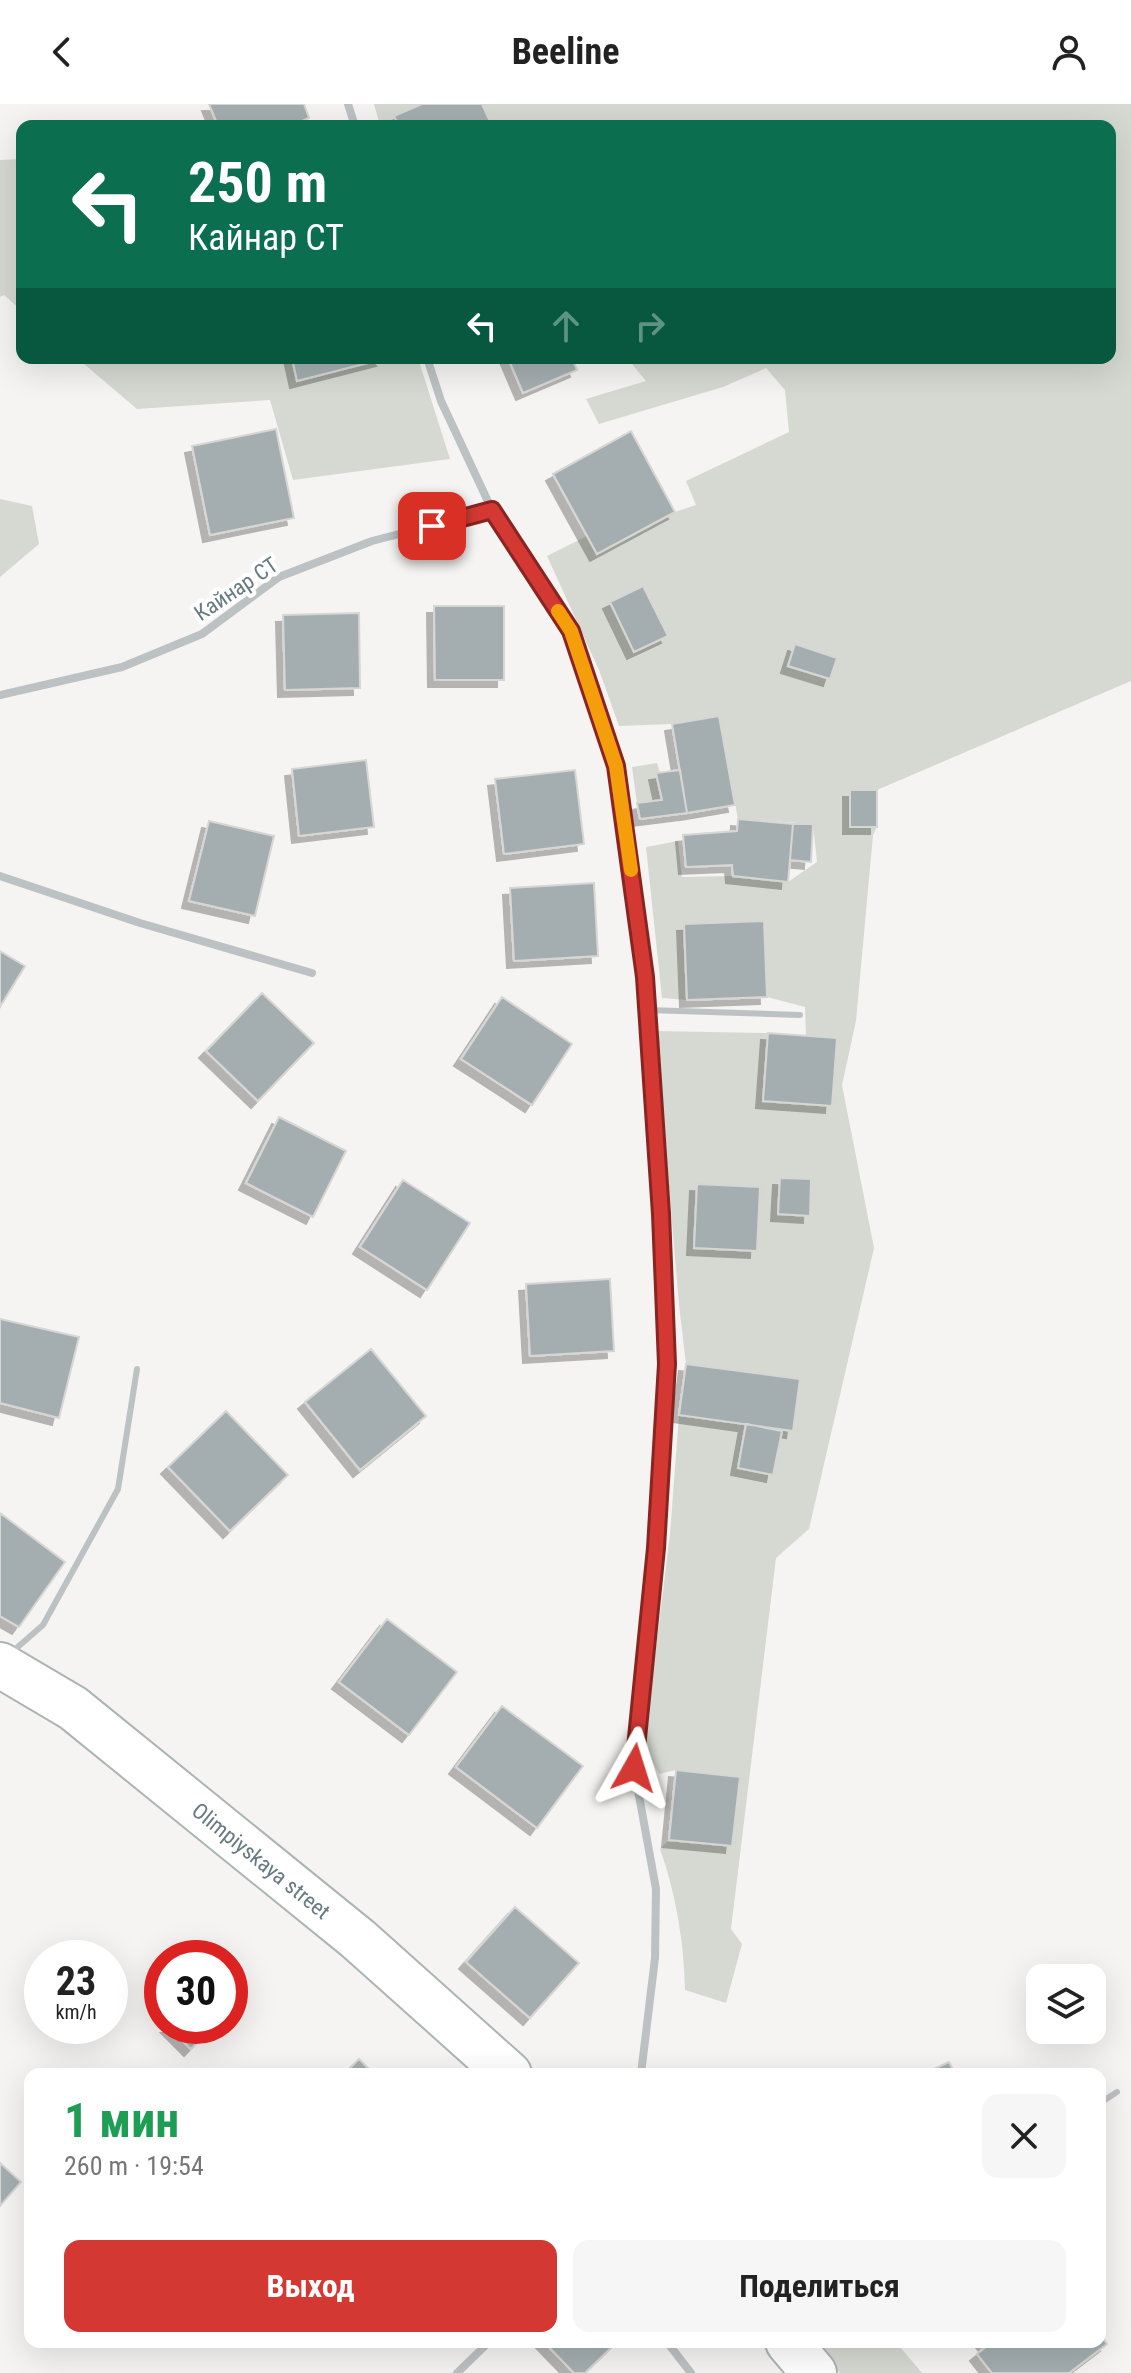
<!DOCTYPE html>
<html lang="ru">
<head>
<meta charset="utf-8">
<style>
  :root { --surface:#fff; --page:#f6f6f6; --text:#222; --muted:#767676; --accent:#d33833 }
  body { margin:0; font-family:"Roboto Condensed",sans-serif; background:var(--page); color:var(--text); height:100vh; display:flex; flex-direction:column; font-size:30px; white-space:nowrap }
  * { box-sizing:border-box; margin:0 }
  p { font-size:26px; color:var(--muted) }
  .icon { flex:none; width:44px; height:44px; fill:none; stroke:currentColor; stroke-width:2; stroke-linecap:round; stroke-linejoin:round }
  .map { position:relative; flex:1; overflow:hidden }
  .side { position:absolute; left:24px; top:1964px; width:1082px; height:280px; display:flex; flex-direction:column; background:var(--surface); border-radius:16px; box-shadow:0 8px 32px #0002 }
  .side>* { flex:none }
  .top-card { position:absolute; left:16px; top:16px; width:1100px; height:244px; border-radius:16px; box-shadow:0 8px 32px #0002; background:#0b6e4f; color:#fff; overflow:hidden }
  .controls { position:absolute; left:1026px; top:1860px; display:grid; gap:16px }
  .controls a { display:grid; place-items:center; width:80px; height:80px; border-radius:16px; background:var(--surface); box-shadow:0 8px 32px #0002; font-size:40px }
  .speed { position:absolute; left:24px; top:1836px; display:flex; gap:16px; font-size:40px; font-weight:700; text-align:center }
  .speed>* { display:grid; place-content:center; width:104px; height:104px; border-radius:50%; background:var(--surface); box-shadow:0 8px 32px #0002; line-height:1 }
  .speed small { font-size:20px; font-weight:400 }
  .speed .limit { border:12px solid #d22; background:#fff; color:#111 }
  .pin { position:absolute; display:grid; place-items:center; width:68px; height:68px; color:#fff; margin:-34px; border-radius:16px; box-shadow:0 4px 12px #0006 }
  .me { position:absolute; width:88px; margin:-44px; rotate:6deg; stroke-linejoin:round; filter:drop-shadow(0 0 6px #0008) }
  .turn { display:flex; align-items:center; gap:28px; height:168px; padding:0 40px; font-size:36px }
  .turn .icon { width:104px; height:104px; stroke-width:2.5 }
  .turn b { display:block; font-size:56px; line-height:68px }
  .lanes { display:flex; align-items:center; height:76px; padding:0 40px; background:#0003; justify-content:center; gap:40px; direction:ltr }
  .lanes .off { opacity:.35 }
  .round { display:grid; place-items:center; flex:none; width:84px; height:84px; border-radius:16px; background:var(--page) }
  .overview { display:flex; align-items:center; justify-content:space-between; height:136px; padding:0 40px }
  h1 { font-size:48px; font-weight:700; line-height:60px; color:#1e9e55 }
  .button { display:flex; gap:16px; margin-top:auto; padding:16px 40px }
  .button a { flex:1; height:92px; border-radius:16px; background:var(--accent); color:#fff; font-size:32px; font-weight:700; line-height:92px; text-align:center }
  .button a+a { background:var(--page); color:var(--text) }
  header { display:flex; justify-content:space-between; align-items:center; height:104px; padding:0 40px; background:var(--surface); font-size:36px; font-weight:700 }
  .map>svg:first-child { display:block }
  .green { fill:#d6d9d1; fill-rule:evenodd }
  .building { fill:#a4aeb0; stroke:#d6d6d4; stroke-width:2; filter:url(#shadow) }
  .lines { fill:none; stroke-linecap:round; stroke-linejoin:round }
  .secondary-casing { stroke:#acb4b6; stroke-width:48 }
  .lane { stroke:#bcc1c3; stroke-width:6 }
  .street { stroke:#bcc1c3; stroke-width:8 }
  .secondary { stroke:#fff; stroke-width:44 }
  .route-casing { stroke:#892421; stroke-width:20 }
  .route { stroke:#d33833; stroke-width:14 }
  .slow { stroke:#f59e0b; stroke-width:14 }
  .labels { text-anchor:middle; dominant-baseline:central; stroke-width:8; stroke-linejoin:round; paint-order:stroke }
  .street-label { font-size:22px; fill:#667a80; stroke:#fff }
</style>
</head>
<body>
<header><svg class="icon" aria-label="back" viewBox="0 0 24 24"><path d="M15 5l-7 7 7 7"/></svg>Beeline<svg class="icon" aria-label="person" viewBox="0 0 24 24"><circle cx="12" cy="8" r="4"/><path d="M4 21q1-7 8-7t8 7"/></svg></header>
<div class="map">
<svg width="1131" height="2269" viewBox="0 0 1131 2269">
  <defs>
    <filter id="shadow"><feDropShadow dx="-7" dy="7" stdDeviation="0" flood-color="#0004"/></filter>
  </defs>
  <rect width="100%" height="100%" fill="#f5f4f2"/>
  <path class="green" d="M374,0H1131V577L877,686H850V722L877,723L873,731L856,917L842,981L874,1144L809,1425L776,1454L731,1825L742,1840L726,1899L685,1886C684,1838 676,1790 660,1745L669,1736L732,1741L740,1673L676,1666L659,1670L644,1641L670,1430L679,1311L746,1320L773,1370L782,1327H793L800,1276L686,1260L679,1201L656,927L768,929L763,997L832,1002L837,935L806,932L805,903L767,893L764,817L684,820L687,896L662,894L646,743L678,737L682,773L733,772L788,778L817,758L813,720L738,715L719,613L672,620L619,622L599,566L547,452L587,432L597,450L675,408L696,401L686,377L789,328L785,286L766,264L723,283L599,320L586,295L646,277L627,254H1110V22H380ZM795,541L837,554L830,575L788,562Z
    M22,55V207L4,191L0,193V56Z
    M77,254H418L450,355L293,376L270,296L137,305Z
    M0,395L32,402L39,440L0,473Z
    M657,659L660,669L656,670L662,696L637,699L632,663Z
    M814,2238H896L922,2269H840Z"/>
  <path class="building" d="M209,0H304L309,14L290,22H218Z
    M422,0H482L492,22H399L394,12Z
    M292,254H382L383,255L297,277Z
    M508,254H572L577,266L523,289Z
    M276,325L294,414L210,431L192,342Z
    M631,327L675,408L597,450L553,370Z
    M643,482L668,532L634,548L610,498Z
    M434,502H504V576H435Z
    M359,509L360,584L285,586L283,511Z
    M795,540L837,554L830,575L788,562Z
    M719,612L735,701L687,709L672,620Z
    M366,656L374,723L299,732L292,665Z
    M575,666L584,740L504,750L495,675Z
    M680,666L687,709L640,715L637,699L662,696L656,669Z
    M850,686H877V723H850Z
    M738,715L793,720L788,778L733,772L732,761L686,763L683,731L737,727Z
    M209,717L274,732L255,812L189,797Z
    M793,720H813L811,758L790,756Z
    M594,779L598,852L514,857L510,784Z
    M764,817L767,893L687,896L684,820Z
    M0,847L25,862L0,903Z
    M262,889L314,939L258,997L206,947Z
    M502,893L572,940L532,1001L461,955Z
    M768,929L837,934L832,1002L763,997Z
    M279,1013L346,1047L313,1113L246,1079Z
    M780,1074L811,1075L810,1112L778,1110Z
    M403,1076L470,1119L427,1186L360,1143Z
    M697,1080L760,1083L757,1147L694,1144Z
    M610,1175L614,1247L530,1252L526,1180Z
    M0,1215L79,1233L59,1314L0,1299Z
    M371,1245L426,1312L360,1366L305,1298Z
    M686,1260L800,1275L793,1327L679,1311Z
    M226,1307L288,1371L230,1427L168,1363Z
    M746,1320L782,1327L773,1371L738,1364Z
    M0,1409L65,1458L19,1523L0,1512Z
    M387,1515L457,1568L409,1631L339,1578Z
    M502,1602L583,1662L537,1724L456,1663Z
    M676,1666L740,1673L732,1742L669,1736Z
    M515,1803L579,1859L530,1914L466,1858Z
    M168,1922H213L191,1945Z
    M359,1955L374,1970H344Z
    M949,1958L955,1970H923Z
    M0,2059L21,2078L0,2102Z
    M1100,2230L1107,2240L1069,2269H992L977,2250L987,2242L984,2238H1100Z
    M544,2238H617L585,2269H574Z"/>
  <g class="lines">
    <defs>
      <path id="secondary" d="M0,1561L73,1604L358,1835L509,1970
        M788,2238L814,2269"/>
    </defs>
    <use href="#secondary" class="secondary-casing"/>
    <path class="lane" d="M647,906L800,911
      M12,1548L43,1521L118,1385L137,1265
      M1100,1999L1117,1988"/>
    <path class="street" d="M348,0L355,22
      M427,254L441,297L492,406L571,527L616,662L645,873L661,1110L667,1260L656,1444L634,1664L656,1785L655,1854L641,1970
      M0,591L122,563L202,530L279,473L372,437L492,406
      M0,772L140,819L312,869
      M667,2238L691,2269
      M457,2269L489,2238"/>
    <use href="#secondary" class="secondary"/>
  </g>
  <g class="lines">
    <defs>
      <path id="route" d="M432,422L492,406L571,527L616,662L645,873L661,1110L667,1260L656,1444L634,1664"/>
    </defs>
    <use href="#route" class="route-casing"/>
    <use href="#route" class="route"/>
    <path class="slow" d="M558,507L571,527L616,662L631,766"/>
  </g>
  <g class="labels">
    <g class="street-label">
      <text transform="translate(236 485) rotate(-34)">Кайнар СТ</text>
      <text transform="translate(261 1757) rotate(39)">Olimpiyskaya street</text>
    </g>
  </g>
</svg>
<div class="controls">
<a><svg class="icon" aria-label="layers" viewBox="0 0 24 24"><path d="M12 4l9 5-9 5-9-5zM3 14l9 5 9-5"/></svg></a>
</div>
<div class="speed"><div>23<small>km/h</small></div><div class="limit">30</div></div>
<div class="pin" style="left:432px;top:422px;background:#d93025"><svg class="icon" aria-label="arrive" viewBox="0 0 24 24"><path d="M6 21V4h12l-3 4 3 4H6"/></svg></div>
<svg class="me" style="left:634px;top:1664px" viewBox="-20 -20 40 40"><path d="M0-17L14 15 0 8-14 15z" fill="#d33833" stroke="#fff" stroke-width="4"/></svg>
<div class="top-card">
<div class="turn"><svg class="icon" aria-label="left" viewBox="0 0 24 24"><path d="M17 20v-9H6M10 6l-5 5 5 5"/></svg><div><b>250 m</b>Кайнар СТ</div></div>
<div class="lanes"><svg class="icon" aria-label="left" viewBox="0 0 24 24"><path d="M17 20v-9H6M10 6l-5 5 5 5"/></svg><svg class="icon off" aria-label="ahead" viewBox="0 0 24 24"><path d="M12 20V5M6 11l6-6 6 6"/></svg><svg class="icon off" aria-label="right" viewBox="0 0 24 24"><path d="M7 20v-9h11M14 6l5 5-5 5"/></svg></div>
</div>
<section class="side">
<div class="overview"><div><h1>1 мин</h1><p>260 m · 19:54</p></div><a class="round"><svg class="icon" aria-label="close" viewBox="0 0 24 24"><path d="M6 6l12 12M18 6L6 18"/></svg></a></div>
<div class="button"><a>Выход</a><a>Поделиться</a></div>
</section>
</div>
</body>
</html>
